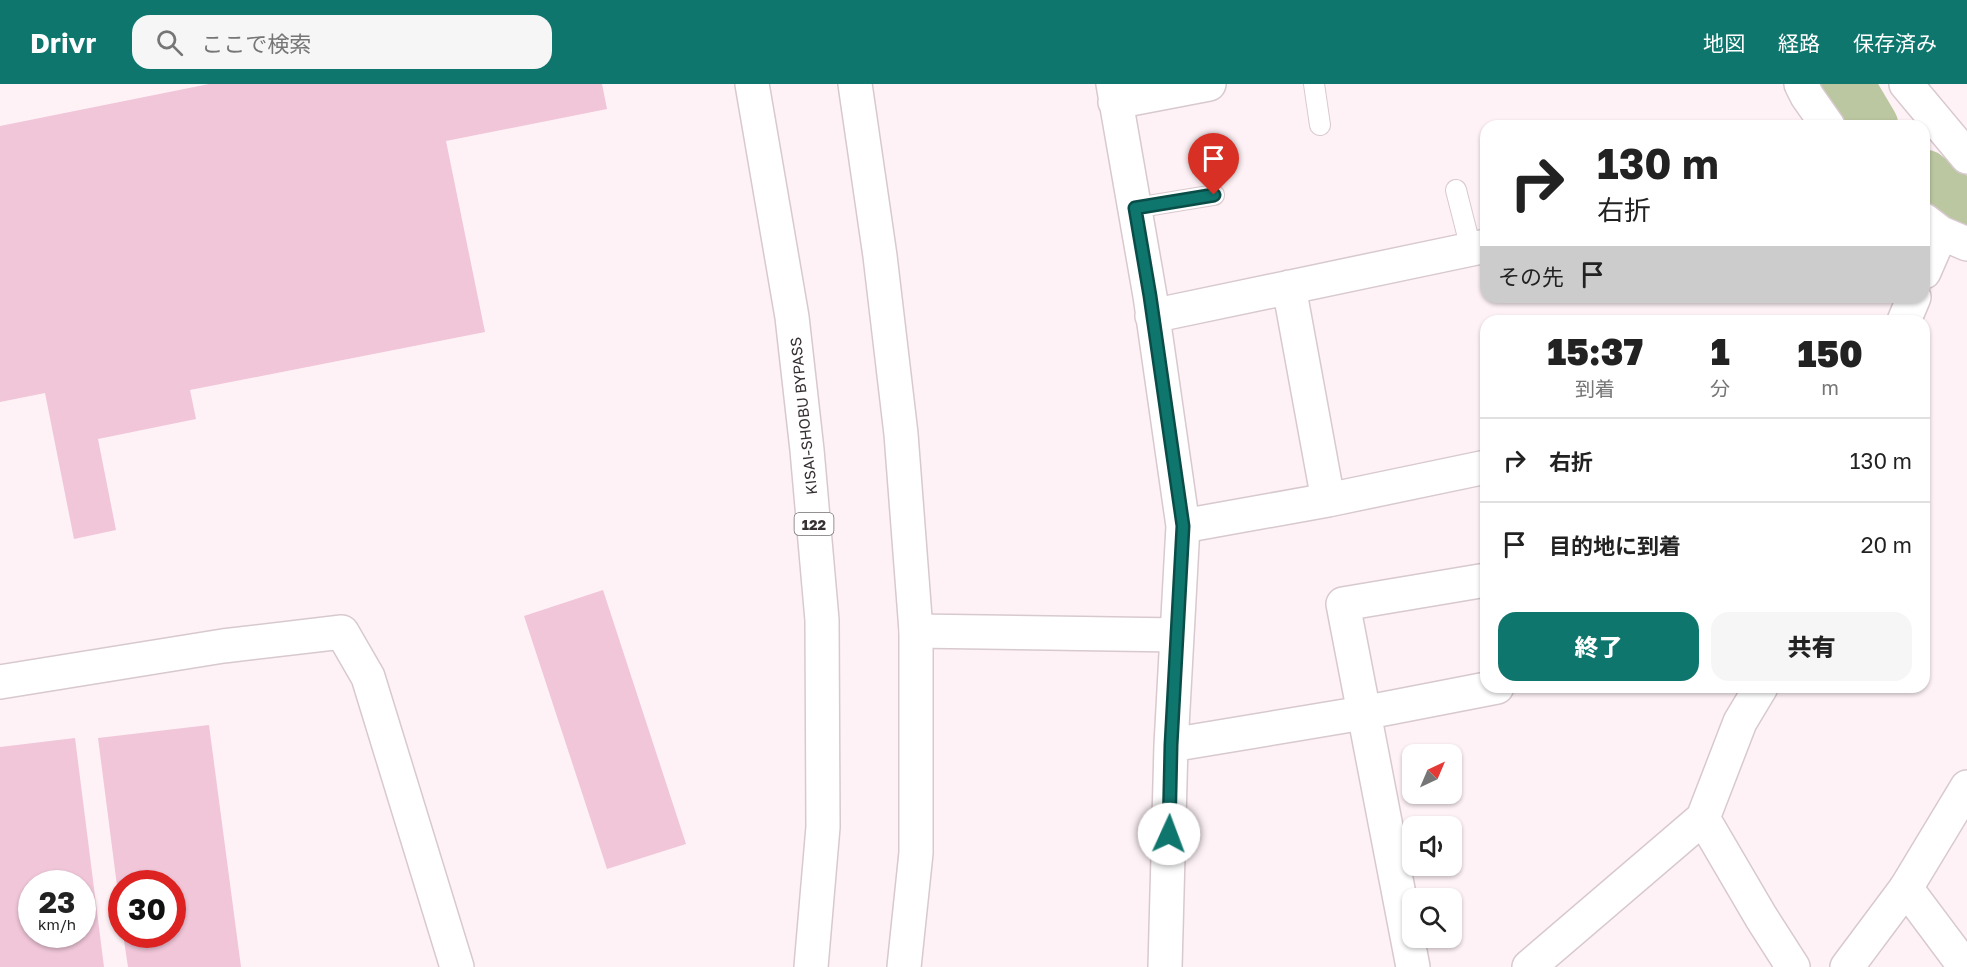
<!DOCTYPE html>
<html lang="ja">
<head>
<meta charset="utf-8">
<style>
  :root { --surface:#fff; --page:#f6f6f6; --text:#222; --muted:#767676; --line:#e0e0e0; --accent:#0f766e }
  body { margin:0; font-family:"Golos Text","Noto Sans JP",sans-serif; background:var(--page); color:var(--text); height:100vh; display:flex; flex-direction:column; font-size:22px; white-space:nowrap }
  * { box-sizing:border-box; margin:0 }
  p { font-size:20px; color:var(--muted) }
  .icon { flex:none; width:33px; height:33px; fill:none; stroke:currentColor; stroke-width:2; stroke-linecap:round; stroke-linejoin:round }
  .map { position:relative; flex:1; overflow:hidden }
  .panel { position:absolute; left:1480px; top:231px; width:450px; height:378px; display:flex; flex-direction:column; background:var(--surface); border-radius:18px; box-shadow:0 2px 4px #0004 }
  .panel>* { flex:none }
  .guide { position:absolute; left:1480px; top:36px; width:450px; height:183px; border-radius:18px; box-shadow:0 2px 4px #0004; background:#fff; color:var(--text); overflow:hidden }
  .needle { width:39px; rotate:44deg }
  .controls { position:absolute; left:1402px; top:660px; display:grid; gap:12px }
  .controls a { display:grid; place-items:center; width:60px; height:60px; border-radius:12px; background:var(--surface); box-shadow:0 2px 4px #0004; font-size:30px }
  .speed { position:absolute; left:18px; top:786px; display:flex; gap:12px; font-size:30px; font-weight:700; text-align:center }
  .speed>* { display:grid; place-content:center; width:78px; height:78px; border-radius:50%; background:var(--surface); box-shadow:0 2px 4px #0004; line-height:1 }
  .speed small { font-size:15px; font-weight:400 }
  .speed .limit { border:9px solid #d22; background:#fff; color:#111 }
  .pin { position:absolute; display:grid; place-items:center; width:51px; height:51px; color:#fff; margin:-62px -26px; border-radius:50% 50% 50% 0; rotate:-45deg; box-shadow:0 0 6px #0007 }
  .pin .icon { rotate:45deg }
  .me { position:absolute; width:66px; margin:-33px; rotate:2deg; stroke-linejoin:round; filter:drop-shadow(0 0 4px #0008) }
  .turn { display:flex; align-items:center; gap:21px; height:126px; padding:0 18px; font-size:27px }
  .turn .icon { width:78px; height:78px; stroke-width:2.5 }
  .turn b { display:block; font-size:42px; line-height:51px }
  .then { display:flex; align-items:center; height:57px; padding:0 18px; background:#0003; gap:12px; font-size:22px }
  .eta { display:flex; justify-content:space-evenly; align-items:center; height:102px; text-align:center }
  .eta b { font-size:36px; font-weight:800; line-height:42px }
  .button { display:flex; gap:12px; margin-top:auto; padding:12px 18px }
  .button a { flex:1; height:69px; border-radius:18px; background:var(--accent); color:#fff; font-size:24px; font-weight:800; line-height:69px; text-align:center }
  .button a+a { background:var(--page); color:var(--text) }
  ul { padding:0; list-style:none }
  li { display:flex; align-items:center; gap:18px; height:84px; padding:0 18px; border-top:2px solid var(--line) }
  li div { flex:1 }
  li b { display:block; font-size:22px }
  li em { font-style:normal }
  header { display:flex; align-items:center; gap:36px; box-sizing:border-box; height:84px; padding:0 30px; background:var(--accent); color:#fff }
  header strong { font-size:28px }
  nav { display:flex; gap:33px; margin-inline-start:auto; font-size:21px }
  .search { width:420px; height:54px; background:var(--page); display:flex; align-items:center; gap:15px; box-sizing:border-box; padding:0 21px; border-radius:18px; color:var(--muted); font-size:22px }
  .map>svg:first-child { display:block }
  .lines { fill:none; stroke-linecap:round; stroke-linejoin:round }
  .river { stroke:#bbc7a1; stroke-width:57 }
  .building { fill:#f0c6d8; fill-rule:evenodd }
  .lane-casing { stroke:#d8c9cf; stroke-width:22 }
  .street-casing { stroke:#d8c9cf; stroke-width:36 }
  .secondary-casing { stroke:#d8c9cf; stroke-width:36 }
  .highway-casing { stroke:#d8c9cf; stroke-width:36 }
  .lane { stroke:#fff; stroke-width:20 }
  .street { stroke:#fff; stroke-width:33 }
  .secondary { stroke:#fff; stroke-width:33 }
  .highway { stroke:#fff; stroke-width:33 }
  .route-casing { stroke:#0a4d48; stroke-width:15 }
  .route { stroke:#0f766e; stroke-width:10 }
  .labels { text-anchor:middle; dominant-baseline:central; stroke-width:6; stroke-linejoin:round; paint-order:stroke }
  .shield { fill:#fff; stroke:#726e70; stroke-width:1.5 }
  .shield-label { font-size:14px; font-weight:bold; fill:#363033 }
  .street-label { font-size:15px; fill:#363033; stroke:#fff }
</style>
</head>
<body>
<header>
<strong>Drivr</strong>
<div class="search"><svg class="icon" aria-label="search" viewBox="0 0 24 24"><circle cx="10" cy="10" r="6"/><path d="M15 15l6 6"/></svg>ここで検索</div>
<nav><a>地図</a><a>経路</a><a>保存済み</a></nav>
</header>
<div class="map">
<svg width="1967" height="883" viewBox="0 0 1967 883">
  <rect width="100%" height="100%" fill="#fef2f6"/>
  <g class="lines">
    <path class="river" d="M1845,0L1870,42
      M1924,94L1967,128"/>
  </g>
  <path class="building" d="M209,0H602L607,25L446,57L485,248L190,306L196,335L98,355L116,446L74,455L45,309L0,318V42Z
    M603,506L686,760L607,785L524,532Z
    M209,641L241,883H128L123,850H172V800H122L120,825L98,654Z
    M75,654L104,883H0V663ZM32,800H82V850H32Z"/>
  <g class="lines">
    <defs>
      <path id="lane" d="M1314,0L1320,41
        M1456,106L1471,165
        M1135,124L1214,111"/>
      <path id="street" d="M1113,0L1150,212L1183,442L1171,661L1165,883
        M1801,0L1807,12L1828,42
        M1906,0L1967,73
        M1115,18L1209,0
        M1924,136L1941,149L1967,160
        M1924,188L1941,149
        M1289,203L1328,416
        M1152,232L1486,162
        M1904,237L1914,213
        M1183,442L1328,416L1486,383
        M916,547L1177,551
        M1171,661L1363,629L1497,603
        M1703,734L1761,833L1793,883
        M1906,804L1965,883
        M1413,883L1343,520L1486,496
        M1529,883L1703,734L1740,638L1761,603"/>
      <path id="secondary" d="M0,598L223,562L342,548L368,593L457,883
        M1847,883L1906,804L1967,703"/>
      <path id="highway" d="M752,0L792,233L807,366L822,536L823,743L811,883
        M855,0L880,172L901,350L916,547V769L904,883"/>
    </defs>
    <use href="#lane" class="lane-casing"/>
    <use href="#street" class="street-casing"/>
    <use href="#secondary" class="secondary-casing"/>
    <use href="#highway" class="highway-casing"/>
    <use href="#lane" class="lane"/>
    <use href="#street" class="street"/>
    <use href="#secondary" class="secondary"/>
    <use href="#highway" class="highway"/>
  </g>
  <g class="lines">
    <defs>
      <path id="route" d="M1169,750L1171,661L1183,442L1150,212L1135,124L1214,111"/>
    </defs>
    <use href="#route" class="route-casing"/>
    <use href="#route" class="route"/>
  </g>
  <g class="labels">
    <rect class="shield" x="794.5" y="429" width="39" height="22" rx="4.5"/>
    <g class="shield-label">
      <text x="814" y="440">122</text>
    </g>
    <g class="street-label">
      <text transform="translate(803 332) rotate(-96)">KISAI-SHOBU BYPASS</text>
    </g>
  </g>
</svg>
<div class="controls">
<a><svg class="needle" viewBox="-14 -14 28 28"><path d="M0-13l5 13h-10z" fill="#e53935"/><path d="M0 13l5-13h-10z" fill="#767676"/></svg></a>
<a><svg class="icon" aria-label="sound" viewBox="0 0 24 24"><path d="M4 9h4l5-4v14l-5-4H4zM17 9q2 3 0 6"/></svg></a>
<a><svg class="icon" aria-label="search" viewBox="0 0 24 24"><circle cx="10" cy="10" r="6"/><path d="M15 15l6 6"/></svg></a>
</div>
<div class="speed"><div>23<small>km/h</small></div><div class="limit">30</div></div>
<div class="pin" style="left:1214px;top:111px;background:#d93025"><svg class="icon" aria-label="arrive" viewBox="0 0 24 24"><path d="M6 21V4h12l-3 4 3 4H6"/></svg></div>
<svg class="me" style="left:1169px;top:750px" viewBox="-20 -20 40 40"><circle r="19" fill="#fff"/><path d="M0-13L10 11 0 6-10 11z" fill="#0f766e"/></svg>
<div class="guide">
<div class="turn"><svg class="icon" aria-label="right" viewBox="0 0 24 24"><path d="M7 20v-9h11M14 6l5 5-5 5"/></svg><div><b>130 m</b>右折</div></div>
<div class="then">その先<svg class="icon" aria-label="arrive" viewBox="0 0 24 24"><path d="M6 21V4h12l-3 4 3 4H6"/></svg></div>
</div>
<section class="panel">
<div class="eta">
<div><b>15:37</b><p>到着</p></div>
<div><b>1</b><p>分</p></div>
<div><b>150</b><p>m</p></div>
</div>
<ul>
<li><svg class="icon" aria-label="right" viewBox="0 0 24 24"><path d="M7 20v-9h11M14 6l5 5-5 5"/></svg><div><b>右折</b></div><em>130 m</em></li>
<li><svg class="icon" aria-label="arrive" viewBox="0 0 24 24"><path d="M6 21V4h12l-3 4 3 4H6"/></svg><div><b>目的地に到着</b></div><em>20 m</em></li>
</ul>
<div class="button"><a>終了</a><a>共有</a></div>
</section>
</div>
</body>
</html>
